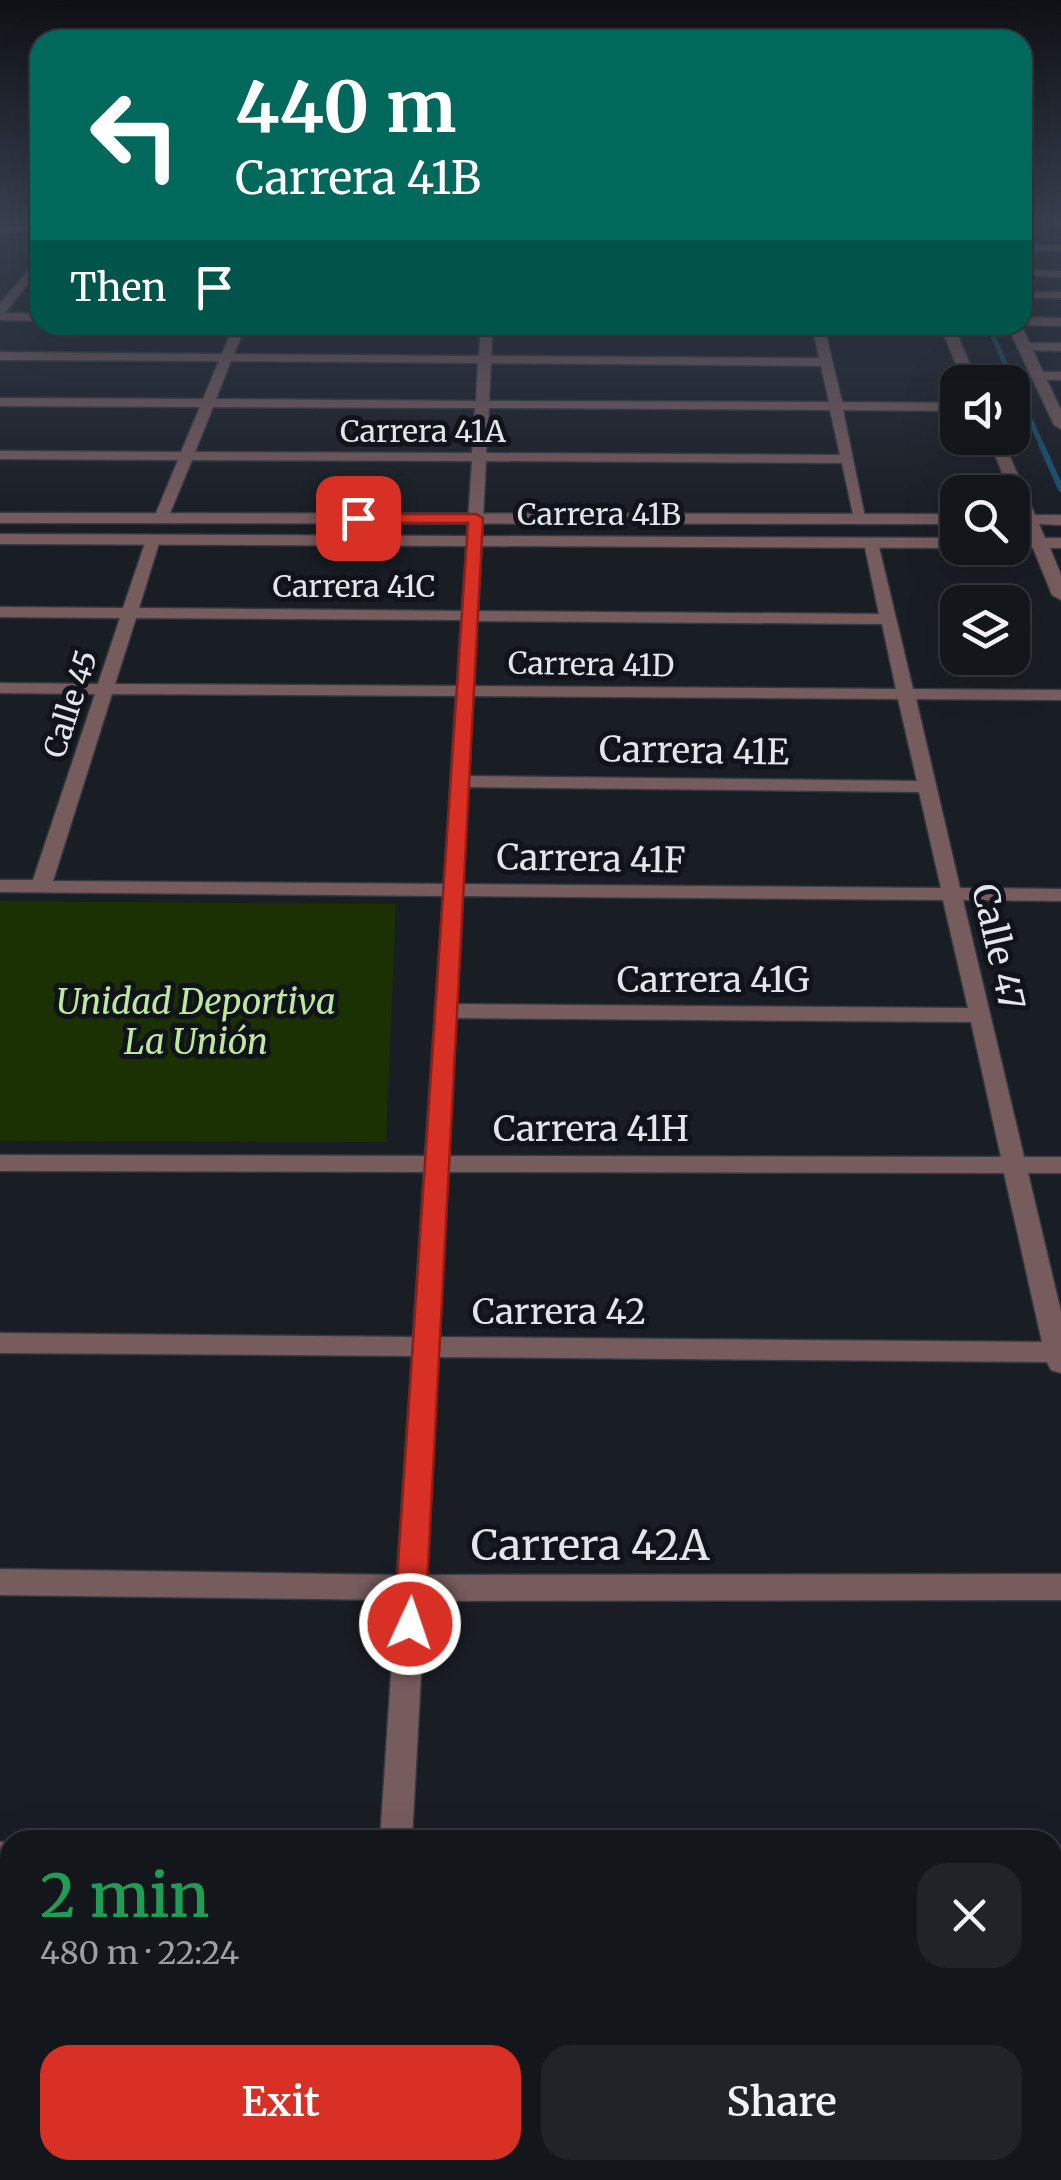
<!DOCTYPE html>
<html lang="en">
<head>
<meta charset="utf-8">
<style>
  :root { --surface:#13161b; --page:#202328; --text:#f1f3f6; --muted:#9d9fa3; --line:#32353a; --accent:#d93025 }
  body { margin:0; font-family:Merriweather,serif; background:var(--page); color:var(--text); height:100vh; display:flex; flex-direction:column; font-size:38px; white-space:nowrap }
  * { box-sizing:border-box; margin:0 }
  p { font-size:32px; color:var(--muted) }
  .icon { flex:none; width:55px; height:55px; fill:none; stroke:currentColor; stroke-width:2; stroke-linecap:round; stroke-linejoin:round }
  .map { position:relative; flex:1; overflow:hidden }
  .details { position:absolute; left:0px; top:1830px; width:1062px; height:350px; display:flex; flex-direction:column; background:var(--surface); border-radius:30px 30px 0 0; box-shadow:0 10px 40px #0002,0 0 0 2px var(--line) }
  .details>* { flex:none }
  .top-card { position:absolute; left:30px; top:30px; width:1002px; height:305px; border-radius:30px; box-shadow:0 10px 40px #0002,0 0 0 2px var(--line); background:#00695c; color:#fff; overflow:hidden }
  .buttons { position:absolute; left:940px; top:365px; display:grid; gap:20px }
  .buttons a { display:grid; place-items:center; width:90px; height:90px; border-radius:20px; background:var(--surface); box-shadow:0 10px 40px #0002,0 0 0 2px var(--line); font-size:50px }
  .pin { position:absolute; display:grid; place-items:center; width:85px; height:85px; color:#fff; margin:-42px; border-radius:20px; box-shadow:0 5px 15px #0006 }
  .me { position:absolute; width:110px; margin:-55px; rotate:3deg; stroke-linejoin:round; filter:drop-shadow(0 0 8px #0008) }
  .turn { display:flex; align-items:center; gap:35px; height:210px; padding:0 40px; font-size:45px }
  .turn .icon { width:130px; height:130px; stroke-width:2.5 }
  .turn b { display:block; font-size:70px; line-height:85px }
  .then { display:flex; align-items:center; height:95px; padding:0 40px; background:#0003; gap:20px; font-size:38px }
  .round { display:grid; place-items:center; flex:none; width:105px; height:105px; border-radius:30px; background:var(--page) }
  .summary { display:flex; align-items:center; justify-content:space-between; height:170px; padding:0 40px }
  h1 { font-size:60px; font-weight:600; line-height:75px; color:#1e9e55 }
  .primary-button { display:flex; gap:20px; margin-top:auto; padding:20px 40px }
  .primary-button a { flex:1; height:115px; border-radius:30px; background:var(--accent); color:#fff; font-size:40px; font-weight:600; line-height:115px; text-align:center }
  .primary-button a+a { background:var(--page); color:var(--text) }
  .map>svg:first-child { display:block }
  .green { fill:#1b3103 }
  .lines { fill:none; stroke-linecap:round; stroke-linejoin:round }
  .stream-far1 { stroke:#1a5275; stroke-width:5 }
  .stream { stroke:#1a5275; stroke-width:6 }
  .minor-casing { stroke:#353940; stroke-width:3 }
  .tertiary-casing { stroke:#353940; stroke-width:3 }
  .minor { fill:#775c5e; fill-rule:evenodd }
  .tertiary { fill:#775c5e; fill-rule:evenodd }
  .route { fill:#d93025; stroke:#8d1f18; stroke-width:2.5 }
  .labels { text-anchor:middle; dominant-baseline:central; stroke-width:10; stroke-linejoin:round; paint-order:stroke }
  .far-street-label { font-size:30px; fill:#e2e5ea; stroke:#10131a }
  .street-label { font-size:35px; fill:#e2e5ea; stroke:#10131a }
  .park-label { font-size:35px; font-style:italic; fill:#bee99b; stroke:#10131a }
  .near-street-label { font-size:42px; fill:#e2e5ea; stroke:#10131a }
</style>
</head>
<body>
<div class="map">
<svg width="1061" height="2180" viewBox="0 0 1061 2180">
  <rect width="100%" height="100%" fill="#191d24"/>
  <path class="green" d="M0,901L396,904L386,1142L0,1141Z"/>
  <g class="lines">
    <path class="stream-far1" d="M988,325L1042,446"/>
    <path class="stream" d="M1041,444L1061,489"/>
    <defs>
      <path id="minor" d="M40,225V230L0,233V227Z
        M1022,245H1061V251H1022Z
        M40,258V268L5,313H40V321L0,320V303Z
        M1022,270L1061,271V277L1022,276Z
        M1022,292H1061V298H1022Z
        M1022,317L1061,318V326L1022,325Z
        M234,325H246L234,354L479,356L481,325H493L491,356L819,358L812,325H824L842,402L958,403V411L843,410L866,522L854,519L842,463L486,461L478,611L879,614L864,543L871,539L878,543L913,689L1061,690V700L916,699L960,888L1061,889V901L963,900L1024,1157H1061V1173H1028L1061,1312V1373L1051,1370L1047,1362L438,1357L427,1575L1061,1574V1600L425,1601L412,1840H380L396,1600L0,1595V1569L397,1575L412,1356L0,1353V1333L413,1337L424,1172L0,1171V1155L425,1156L443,896L0,892V880H33L95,694L0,693V683L98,684L120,618L0,617V607L123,608L146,540L153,536L160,540L139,608L462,611L472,461L192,460L168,518L161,522L154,518L178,460L0,459V451L181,452L200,407L0,406V398L203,399L219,361L0,360V352L222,354ZM231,361L478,363L476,401L216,399ZM491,363L821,366L829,402L489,401ZM213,407L475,408L472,453L195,452ZM489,408L830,410L840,455L486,453ZM136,618L461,620L457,686L115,684ZM477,621L882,624L896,689L474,686ZM112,694L456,696L444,884L53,881ZM473,696L898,699L917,781L469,776ZM468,787L919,792L941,888L463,884ZM463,896L943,900L968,1008L457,1004ZM456,1018L971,1022L1001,1157L449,1156ZM448,1172L1004,1173L1042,1342L439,1337Z
        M1023,343H1061V351L1019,350V344Z
        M1037,372H1061V380L1033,379L1031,376Z
        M0,1842H10V1874H0Z
        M1052,1849H1061V1881H1052Z
        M357,2170H395V2180H357Z"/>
      <path id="tertiary" d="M940,325H954L977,382H963Z
        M1007,325H1021L1061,410V429L1054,425Z
        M988,438H1002L1035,515H1061V525L1039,524L1045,538H1061V548H1050L1061,575V600L1052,595L1033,548H1010L1012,538H1029L1023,524L1012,523V515L1019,514Z
        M0,513L958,514V524L0,523Z
        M0,534L958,538L960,548L0,544Z"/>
    </defs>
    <use href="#minor" class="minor-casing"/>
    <use href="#tertiary" class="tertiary-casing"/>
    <use href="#minor" class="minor"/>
    <use href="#tertiary" class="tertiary"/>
  </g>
  <linearGradient id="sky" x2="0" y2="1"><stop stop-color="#0e1014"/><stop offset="0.42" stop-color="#384050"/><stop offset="1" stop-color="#384050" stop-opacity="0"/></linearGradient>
  <rect width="1061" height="530" fill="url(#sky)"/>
  <path class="route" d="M476,514L483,518L425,1624L420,1633L410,1637L399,1633L394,1624L468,523H358L350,518L358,514Z"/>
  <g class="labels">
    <g class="far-street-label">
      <text x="423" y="431">Carrera 41A</text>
      <text x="599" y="514">Carrera 41B</text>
      <text x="354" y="586">Carrera 41C</text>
      <text transform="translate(591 664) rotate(1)">Carrera 41D</text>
      <text transform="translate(70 704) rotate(-72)">Calle 45</text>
    </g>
    <g class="street-label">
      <text transform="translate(694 751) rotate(1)">Carrera 41E</text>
      <text transform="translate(591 859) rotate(1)">Carrera 41F</text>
      <text transform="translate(998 947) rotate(77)">Calle 47</text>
      <text x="713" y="980">Carrera 41G</text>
      <text x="591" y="1129">Carrera 41H</text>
      <text x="559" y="1312">Carrera 42</text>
    </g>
    <g class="park-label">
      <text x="196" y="1002">Unidad Deportiva<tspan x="196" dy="40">La Unión</tspan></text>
    </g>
    <g class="near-street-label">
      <text x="590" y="1545">Carrera 42A</text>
    </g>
  </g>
</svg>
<div class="buttons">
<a><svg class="icon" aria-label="sound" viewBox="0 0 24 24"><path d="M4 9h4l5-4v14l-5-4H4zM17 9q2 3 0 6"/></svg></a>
<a><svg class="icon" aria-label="search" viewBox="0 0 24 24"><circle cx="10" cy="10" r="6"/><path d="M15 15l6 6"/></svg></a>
<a><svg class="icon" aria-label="layers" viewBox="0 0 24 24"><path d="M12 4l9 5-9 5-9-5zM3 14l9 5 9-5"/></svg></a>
</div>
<div class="pin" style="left:358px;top:518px;background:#d93025"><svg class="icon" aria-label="arrive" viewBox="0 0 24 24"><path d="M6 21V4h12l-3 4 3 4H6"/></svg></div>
<svg class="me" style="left:410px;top:1624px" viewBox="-20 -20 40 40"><circle r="17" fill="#d93025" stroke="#fff" stroke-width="3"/><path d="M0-11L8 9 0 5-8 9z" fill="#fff"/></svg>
<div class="top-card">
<div class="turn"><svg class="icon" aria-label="left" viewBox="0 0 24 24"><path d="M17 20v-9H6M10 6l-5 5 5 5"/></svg><div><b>440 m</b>Carrera 41B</div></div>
<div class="then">Then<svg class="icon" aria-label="arrive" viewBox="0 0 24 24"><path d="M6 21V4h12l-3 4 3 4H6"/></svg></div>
</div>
<section class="details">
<div class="summary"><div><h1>2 min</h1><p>480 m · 22:24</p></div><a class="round"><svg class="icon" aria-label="close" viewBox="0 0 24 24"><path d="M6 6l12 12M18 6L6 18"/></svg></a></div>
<div class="primary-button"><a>Exit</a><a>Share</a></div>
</section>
</div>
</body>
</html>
